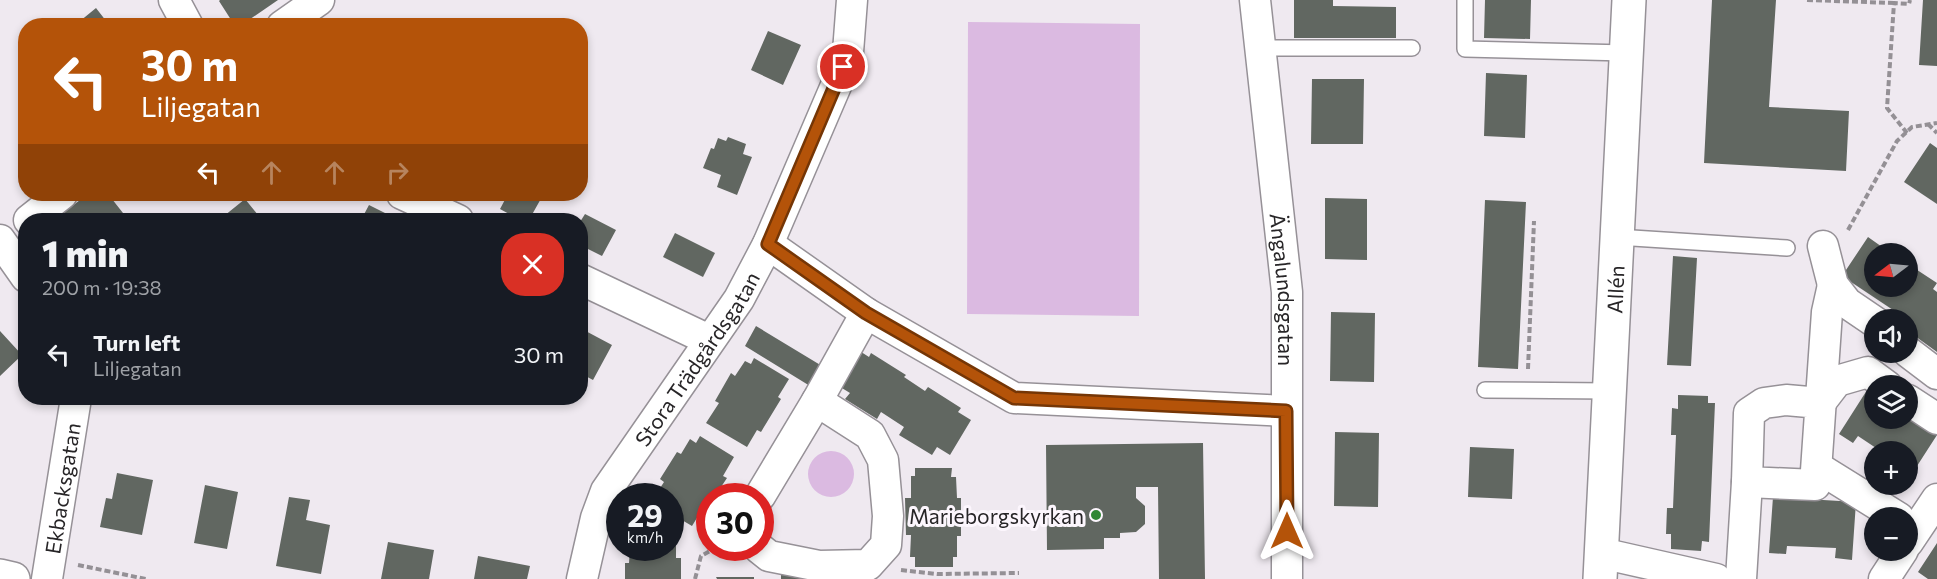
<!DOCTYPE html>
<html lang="en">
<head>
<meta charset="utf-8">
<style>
  :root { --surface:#171b24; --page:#20242c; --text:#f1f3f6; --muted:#9ea1a6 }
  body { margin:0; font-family:Commissioner,sans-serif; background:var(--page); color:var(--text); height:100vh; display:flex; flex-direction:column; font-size:22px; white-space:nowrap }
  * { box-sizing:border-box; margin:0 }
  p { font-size:20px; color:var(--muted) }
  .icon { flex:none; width:33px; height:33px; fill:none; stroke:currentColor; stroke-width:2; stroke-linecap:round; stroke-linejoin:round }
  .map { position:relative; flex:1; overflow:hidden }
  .drawer { position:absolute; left:18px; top:213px; width:570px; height:192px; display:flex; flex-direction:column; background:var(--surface); border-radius:24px; box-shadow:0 3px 9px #0003 }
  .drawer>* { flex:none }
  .top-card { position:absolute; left:18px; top:18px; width:570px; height:183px; border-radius:24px; box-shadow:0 3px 9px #0003; background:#b45309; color:#fff; overflow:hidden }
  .needle { width:39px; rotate:254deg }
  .tools { position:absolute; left:1864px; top:243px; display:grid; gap:12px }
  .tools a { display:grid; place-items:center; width:54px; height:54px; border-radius:50%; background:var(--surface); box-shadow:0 3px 9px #0003; font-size:30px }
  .speed { position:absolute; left:606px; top:483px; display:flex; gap:12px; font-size:30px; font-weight:700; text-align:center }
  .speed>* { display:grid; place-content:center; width:78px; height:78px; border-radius:50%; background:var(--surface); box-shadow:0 3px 9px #0003; line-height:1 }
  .speed small { font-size:15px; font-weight:400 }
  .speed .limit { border:9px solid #d22; background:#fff; color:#111 }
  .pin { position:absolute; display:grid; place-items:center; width:51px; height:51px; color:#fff; margin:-26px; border:3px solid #fff; border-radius:50%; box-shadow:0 2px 6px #0007 }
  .me { position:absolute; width:66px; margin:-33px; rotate:0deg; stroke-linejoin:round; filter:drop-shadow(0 0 4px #0008) }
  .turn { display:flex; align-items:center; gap:21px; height:126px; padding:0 24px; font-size:27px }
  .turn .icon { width:78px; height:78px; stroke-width:2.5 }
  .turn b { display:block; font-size:42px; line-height:51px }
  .lanes { display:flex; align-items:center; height:57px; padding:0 24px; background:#0003; justify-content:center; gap:30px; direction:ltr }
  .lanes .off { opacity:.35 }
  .round { display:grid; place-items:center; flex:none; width:63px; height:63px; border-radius:24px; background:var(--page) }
  .overview { display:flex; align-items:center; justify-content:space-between; height:102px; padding:0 24px }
  h1 { font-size:36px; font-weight:800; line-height:45px }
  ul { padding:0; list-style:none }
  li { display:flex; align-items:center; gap:18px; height:78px; padding:0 24px }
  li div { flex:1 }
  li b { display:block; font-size:22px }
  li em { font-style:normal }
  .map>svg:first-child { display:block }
  .green { fill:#dbbae1 }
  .building { fill:#616761 }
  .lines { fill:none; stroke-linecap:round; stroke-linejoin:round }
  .service-casing { stroke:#969197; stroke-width:18 }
  .minor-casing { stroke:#969197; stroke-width:33 }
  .tertiary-casing { stroke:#969197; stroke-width:36 }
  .path { stroke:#949095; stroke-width:4; stroke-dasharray:6 3; stroke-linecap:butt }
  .service { stroke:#fff; stroke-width:15 }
  .minor { stroke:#fff; stroke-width:30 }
  .tertiary { stroke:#fff; stroke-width:33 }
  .route-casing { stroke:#753606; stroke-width:15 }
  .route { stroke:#b45309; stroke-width:10 }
  .poi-dot { fill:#308634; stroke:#fcf6fd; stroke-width:2 }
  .labels { text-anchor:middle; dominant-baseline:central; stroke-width:6; stroke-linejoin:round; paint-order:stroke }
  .street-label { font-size:21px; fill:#272527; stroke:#fcf6fd }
  .poi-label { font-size:21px; fill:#272527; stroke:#fcf6fd; text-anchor:end }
</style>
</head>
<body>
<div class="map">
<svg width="1937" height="579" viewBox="0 0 1937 579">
  <rect width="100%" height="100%" fill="#efe9f0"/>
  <path class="green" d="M968,22L1140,24L1139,316L967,314Z
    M808 474a23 23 0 1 1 46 0a23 23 0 1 1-46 0Z"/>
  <path class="building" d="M220,0H278L240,26H235L219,1Z
    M1294,0H1333V6L1396,7V38H1294Z
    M1485,0H1531L1530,39L1484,38Z
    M1712,0H1776L1769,107L1849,111L1846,171L1704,163Z
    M1923,0H1937V66L1919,65Z
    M96,8L110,26H74Z
    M331,18L336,26H319Z
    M768,31L801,45L783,85L751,70Z
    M1486,73L1527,75L1525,138L1484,136Z
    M1312,79H1364L1363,144H1311Z
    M728,137L746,144L743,154L752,157L737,195L717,187L721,175L703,168L711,148L714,149L718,138L726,141Z
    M1930,143L1937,148V204L1904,182Z
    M88,194H108L123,213L114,220H56L55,219Z
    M508,194L515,195L516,194H540L543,195L529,220H520L500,209Z
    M1325,198L1367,199V260L1325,259Z
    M245,199L262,220H219Z
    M1485,200L1526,202L1518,369L1478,367Z
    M369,205L399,220H361Z
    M585,214L616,230L602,256L580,245V222Z
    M675,233L715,253L703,277L663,257Z
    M1868,237L1892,254H1875V286H1908V264L1937,283L1933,289L1937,292V352L1908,331V326L1911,322L1842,276Z
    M1673,256L1697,258L1691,366L1667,365Z
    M1331,312L1375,313L1374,382L1330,381Z
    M756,326L822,366L810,386L745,346Z
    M580,328L612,345L593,380L580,373Z
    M0,331L22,355L0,376Z
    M858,350L869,357L871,353L906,375L904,377L925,391L928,387L961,408L958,412L971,420L950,455L937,447L932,455L899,435L904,427L881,412L877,419L845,399L850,393L837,385Z
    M754,358L789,379L778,397L781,399L761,432L757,430L747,447L706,423L719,403L715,401L731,373L735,376L745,361L751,364Z
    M1869,387L1875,391V418H1908V412L1937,431V435L1908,480V452H1882L1858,436L1853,443L1839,434Z
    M1678,395L1708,396V403H1715L1709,542L1702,541L1701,551L1671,549V534H1666L1667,508H1673L1676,435H1671L1672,408L1678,409Z
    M1335,432L1379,433L1378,507L1334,506Z
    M700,436L734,457L723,476L727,478L715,496H710V506L707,511L703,508L692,526L670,513V496H655L664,482L660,479L677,452L681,454L690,439L696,443Z
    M1203,443L1205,579H1159L1158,487H1136V498L1145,506V524L1136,532L1120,533V538H1104V549L1047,550L1046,445Z
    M1470,447L1514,449L1512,499L1468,497Z
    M915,468H952L951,477H956L957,498H961V536H957V557H953V567H915V557H910L911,535H906L905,498H911V476H915Z
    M117,473L153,480L142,535L100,527L106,498L112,499Z
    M205,485L238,492L227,549L194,543Z
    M289,497L310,500L306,520L330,525L321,574L276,566Z
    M1773,497L1856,502L1852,560L1835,558L1836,548L1787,546L1786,554L1769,553Z
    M670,537H676V558H681V579H625V563H629L630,548H670Z
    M388,542L434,550L429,579H381Z
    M1937,543V579H1928L1918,572Z
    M478,556L530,566L527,579H474Z
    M781,575H820V579H781Z
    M716,577H754V579H717Z"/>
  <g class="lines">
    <defs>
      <path id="service" d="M1465,0V49L1626,53
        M1260,48H1412
        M1617,237L1787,248
        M1485,390L1609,391"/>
      <g id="minor">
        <path d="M174,0L188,26"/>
        <path id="s1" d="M1255,0L1287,292V579"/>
        <path d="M282,26L319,0"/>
        <path d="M402,194L458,220"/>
        <path d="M29,220L62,194"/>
        <path d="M0,240L26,277"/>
        <path d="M768,244L866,313L1014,398L1286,411"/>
        <path d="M1823,246L1833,285L1847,303L1875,322"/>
        <path d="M580,279L709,340"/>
        <path d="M1908,352L1937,374"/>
        <path d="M1908,400L1937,419"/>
        <path d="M1820,403L1786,400L1764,403L1749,413L1747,482L1815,485L1827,312L1833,285"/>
        <path d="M1820,403L1837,381L1868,372L1887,386"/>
        <path d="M1817,467L1899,518"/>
        <path d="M760,496L817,401L866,313"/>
        <path d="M1908,542L1937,499"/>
        <path d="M759,548L769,556L819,566L868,565L886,545L888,516L883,460L870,435L817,401"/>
        <path d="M1601,553L1716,579"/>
        <path id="s2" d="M47,579L76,398"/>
        <path id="s3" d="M582,579L596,518L606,491L739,299L768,244L838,81L848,52L852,0"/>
        <path d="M1741,579L1747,482"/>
        <path d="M1884,579L1903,550"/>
      </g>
      <g id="tertiary">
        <path d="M0,576L13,579"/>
        <path id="s4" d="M1600,579L1629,0"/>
      </g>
    </defs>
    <use href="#service" class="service-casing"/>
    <use href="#minor" class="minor-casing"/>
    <use href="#tertiary" class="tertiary-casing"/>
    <path class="path" d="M1807,0L1894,3
      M1928,124L1937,133
      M1907,133L1887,108L1894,3L1909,4L1910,0
      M1848,230L1897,141L1912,127L1937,123
      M1528,369L1534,221
      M78,565L146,579
      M901,570L937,574L1019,573
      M695,579L701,556L715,548"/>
    <use href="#service" class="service"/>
    <use href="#minor" class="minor"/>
    <use href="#tertiary" class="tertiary"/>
  </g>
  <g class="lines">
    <defs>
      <path id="route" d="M843,67L768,244L866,313L1014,398L1286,411L1287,531"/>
    </defs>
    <use href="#route" class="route-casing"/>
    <use href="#route" class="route"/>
  </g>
  <circle class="poi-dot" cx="1096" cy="515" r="6"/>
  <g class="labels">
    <g class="street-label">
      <text stroke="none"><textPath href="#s1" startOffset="291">Ängalundsgatan</textPath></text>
      <text stroke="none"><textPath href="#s4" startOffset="290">Allén</textPath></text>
      <text stroke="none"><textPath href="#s3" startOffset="252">Stora Trädgårdsgatan</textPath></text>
      <text stroke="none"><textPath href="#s2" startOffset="92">Ekbacksgatan</textPath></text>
    </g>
    <g class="poi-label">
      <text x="1084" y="515">Marieborgskyrkan</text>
    </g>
  </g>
</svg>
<div class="tools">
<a><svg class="needle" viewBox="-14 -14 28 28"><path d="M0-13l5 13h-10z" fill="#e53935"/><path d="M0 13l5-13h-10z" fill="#9ea1a6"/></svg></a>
<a><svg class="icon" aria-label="sound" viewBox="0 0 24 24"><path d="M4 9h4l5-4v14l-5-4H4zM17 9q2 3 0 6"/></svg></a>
<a><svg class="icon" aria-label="layers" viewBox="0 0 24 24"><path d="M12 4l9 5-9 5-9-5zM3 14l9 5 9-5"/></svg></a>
<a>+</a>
<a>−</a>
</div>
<div class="speed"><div>29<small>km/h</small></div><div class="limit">30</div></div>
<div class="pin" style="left:843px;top:67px;background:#d93025"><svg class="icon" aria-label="arrive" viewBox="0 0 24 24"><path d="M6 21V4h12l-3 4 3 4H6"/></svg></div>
<svg class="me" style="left:1287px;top:531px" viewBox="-20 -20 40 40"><path d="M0-17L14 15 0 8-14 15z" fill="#b45309" stroke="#fff" stroke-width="4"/></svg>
<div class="top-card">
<div class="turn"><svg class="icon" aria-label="left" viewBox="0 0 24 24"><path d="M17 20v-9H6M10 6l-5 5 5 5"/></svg><div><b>30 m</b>Liljegatan</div></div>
<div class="lanes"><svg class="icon" aria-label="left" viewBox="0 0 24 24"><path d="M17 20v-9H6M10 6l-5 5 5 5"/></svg><svg class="icon off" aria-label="ahead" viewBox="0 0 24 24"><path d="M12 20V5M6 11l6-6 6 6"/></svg><svg class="icon off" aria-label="ahead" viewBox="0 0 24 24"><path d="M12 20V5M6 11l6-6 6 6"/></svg><svg class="icon off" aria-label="right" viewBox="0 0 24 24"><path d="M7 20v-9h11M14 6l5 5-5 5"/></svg></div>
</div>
<section class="drawer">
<div class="overview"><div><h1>1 min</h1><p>200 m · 19:38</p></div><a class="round" style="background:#d93025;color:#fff"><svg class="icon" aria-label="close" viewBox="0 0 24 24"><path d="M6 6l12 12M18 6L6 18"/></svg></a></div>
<ul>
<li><svg class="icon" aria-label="left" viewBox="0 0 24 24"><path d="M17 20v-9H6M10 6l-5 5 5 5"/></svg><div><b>Turn left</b><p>Liljegatan</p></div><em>30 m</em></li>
</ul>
</section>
</div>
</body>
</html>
